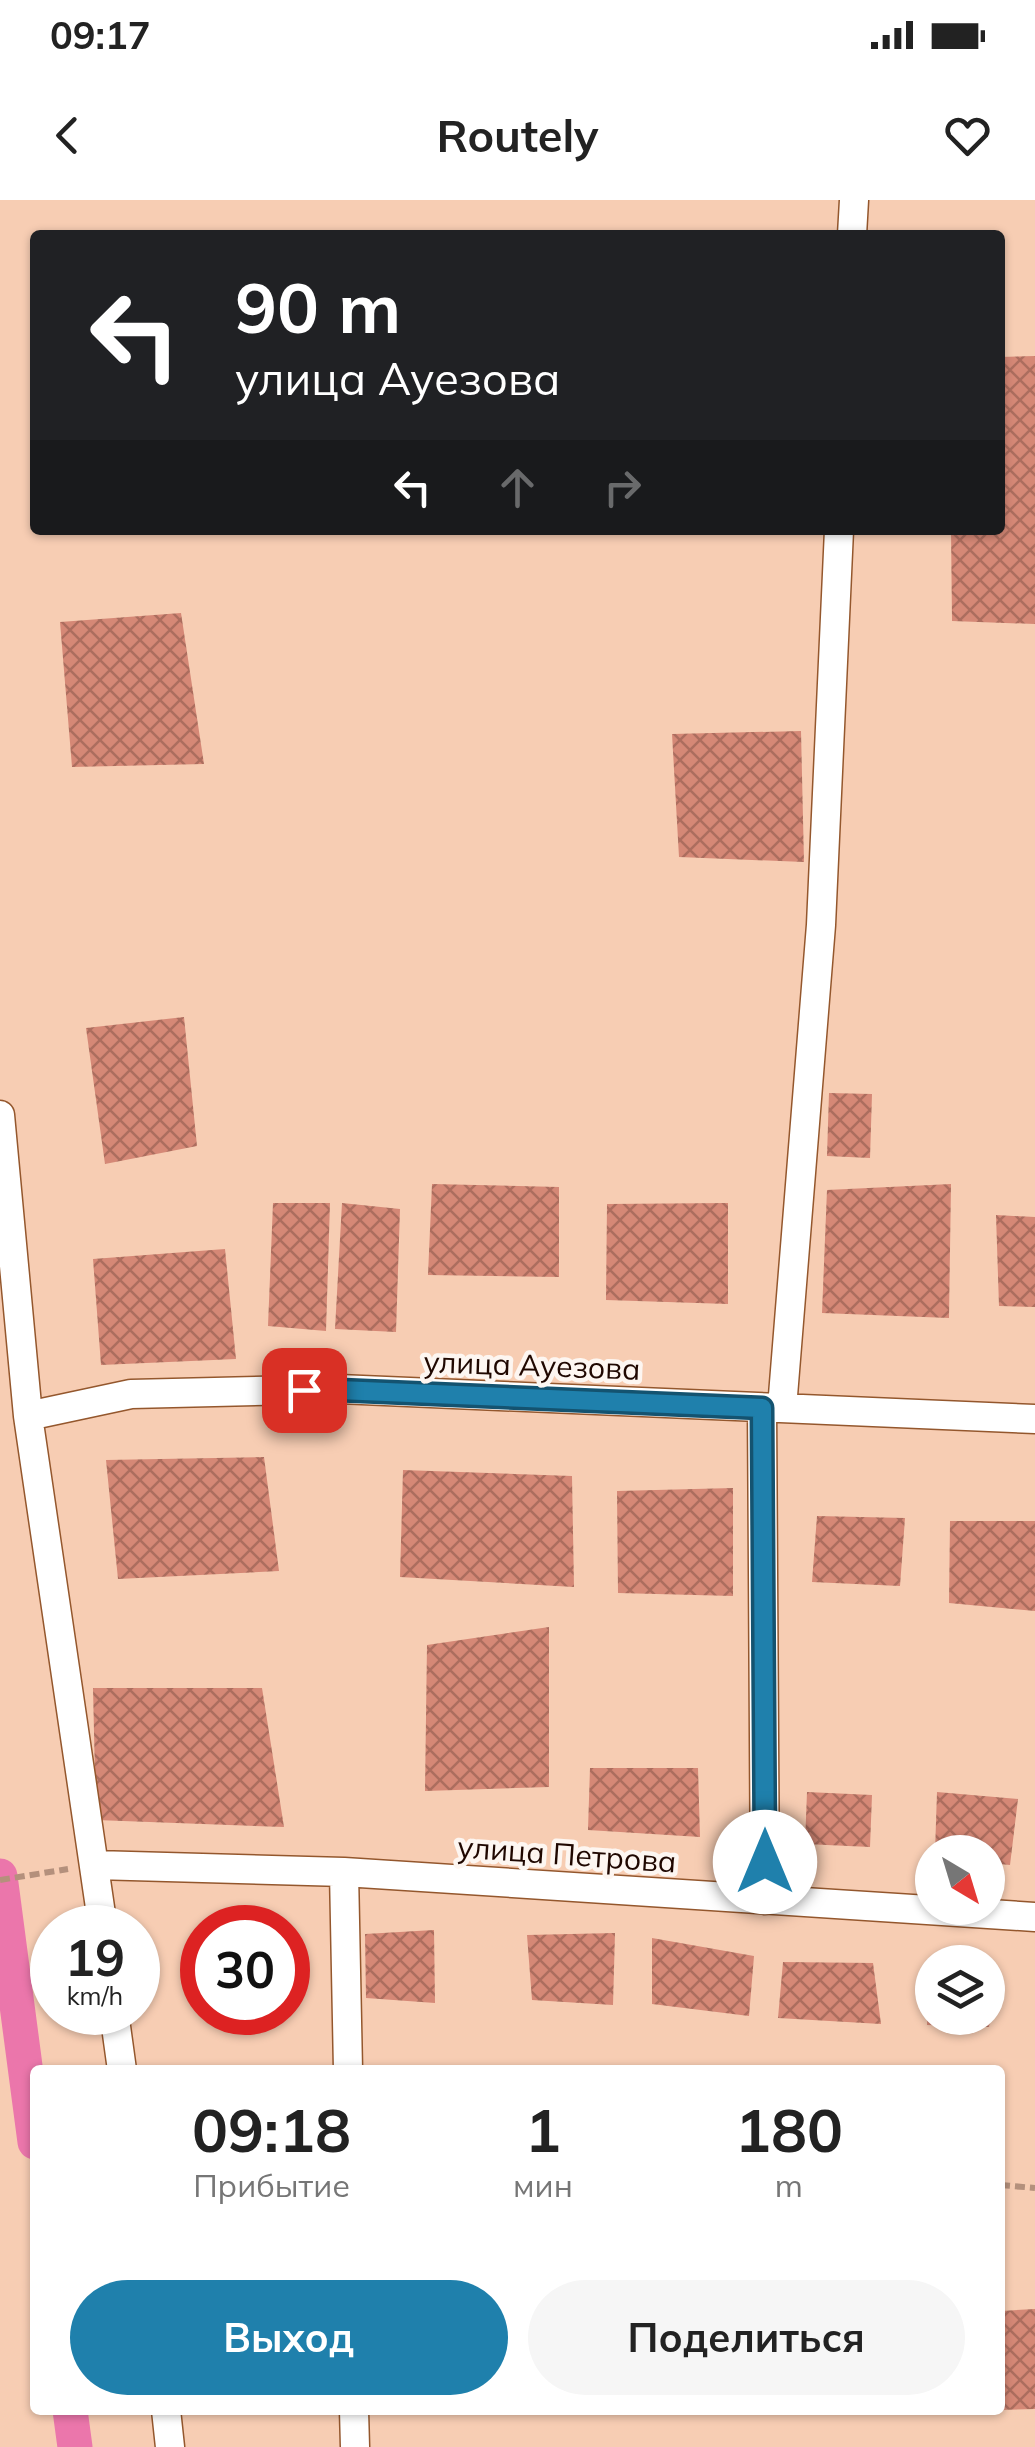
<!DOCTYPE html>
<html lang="ru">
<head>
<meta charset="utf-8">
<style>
  :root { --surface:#fff; --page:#f6f6f6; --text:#222; --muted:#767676; --accent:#1f80ac }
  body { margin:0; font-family:Mulish,sans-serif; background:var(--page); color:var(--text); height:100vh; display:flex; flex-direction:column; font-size:38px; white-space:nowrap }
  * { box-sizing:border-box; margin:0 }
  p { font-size:32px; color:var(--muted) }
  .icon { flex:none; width:55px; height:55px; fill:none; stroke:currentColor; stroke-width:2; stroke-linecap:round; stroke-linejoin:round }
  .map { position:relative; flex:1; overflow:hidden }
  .sheet { position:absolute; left:30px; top:1865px; width:975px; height:350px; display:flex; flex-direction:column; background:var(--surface); border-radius:10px; box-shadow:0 2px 8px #0004 }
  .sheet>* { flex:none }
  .hud { position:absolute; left:30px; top:30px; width:975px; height:305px; border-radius:10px; box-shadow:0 2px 8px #0004; background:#202124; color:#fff; overflow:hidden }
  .needle { width:65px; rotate:142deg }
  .buttons { position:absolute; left:915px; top:1635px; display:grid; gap:20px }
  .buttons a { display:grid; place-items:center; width:90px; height:90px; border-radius:50%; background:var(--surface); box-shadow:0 2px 8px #0004; font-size:50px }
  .speed { position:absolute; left:30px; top:1705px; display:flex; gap:20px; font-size:50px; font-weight:700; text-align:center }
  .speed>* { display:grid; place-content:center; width:130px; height:130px; border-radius:50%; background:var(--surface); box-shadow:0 2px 8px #0004; line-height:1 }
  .speed small { font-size:25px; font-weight:400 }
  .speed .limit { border:15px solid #d22; background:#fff; color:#111 }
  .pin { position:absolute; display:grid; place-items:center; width:85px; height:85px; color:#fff; margin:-42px; border-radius:20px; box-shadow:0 5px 15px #0006 }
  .me { position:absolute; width:110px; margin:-55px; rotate:0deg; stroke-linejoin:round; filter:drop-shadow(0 0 8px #0008) }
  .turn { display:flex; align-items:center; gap:35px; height:210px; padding:0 40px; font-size:45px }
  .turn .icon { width:130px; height:130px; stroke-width:2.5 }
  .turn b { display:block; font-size:70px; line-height:85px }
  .lanes { display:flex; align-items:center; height:95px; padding:0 40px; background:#0003; justify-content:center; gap:50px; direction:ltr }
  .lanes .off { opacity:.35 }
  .eta { display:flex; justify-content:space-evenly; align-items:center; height:170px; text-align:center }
  .eta b { font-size:60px; font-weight:700; line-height:70px }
  .button { display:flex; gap:20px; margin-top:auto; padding:20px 40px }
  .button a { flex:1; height:115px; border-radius:60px; background:var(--accent); color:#fff; font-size:40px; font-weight:700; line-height:115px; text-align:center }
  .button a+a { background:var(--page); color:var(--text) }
  .status { display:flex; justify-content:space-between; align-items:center; height:70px; padding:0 50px; background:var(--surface); direction:ltr }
  .status svg { height:28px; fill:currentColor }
  header { display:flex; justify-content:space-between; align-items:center; height:130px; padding:0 40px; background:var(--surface); font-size:45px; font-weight:700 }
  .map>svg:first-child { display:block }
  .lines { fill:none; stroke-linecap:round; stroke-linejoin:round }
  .canal { stroke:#eb76ab; stroke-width:35 }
  .building { fill:url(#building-cross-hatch) }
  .minor-casing { stroke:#94572d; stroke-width:31 }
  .path { stroke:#b4907c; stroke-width:6; stroke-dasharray:10 5; stroke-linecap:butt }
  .minor { stroke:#fff; stroke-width:28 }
  .route-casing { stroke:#145370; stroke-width:25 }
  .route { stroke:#1f80ac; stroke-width:18 }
  .labels { text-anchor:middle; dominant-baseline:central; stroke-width:9; stroke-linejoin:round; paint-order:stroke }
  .street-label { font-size:30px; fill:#1f0700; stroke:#fdf6f1 }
</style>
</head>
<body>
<div class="status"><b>09:17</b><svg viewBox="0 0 49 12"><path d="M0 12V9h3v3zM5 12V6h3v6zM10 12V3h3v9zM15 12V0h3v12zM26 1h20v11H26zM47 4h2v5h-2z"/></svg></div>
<header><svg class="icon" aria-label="back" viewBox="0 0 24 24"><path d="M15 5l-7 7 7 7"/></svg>Routely<svg class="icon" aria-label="heart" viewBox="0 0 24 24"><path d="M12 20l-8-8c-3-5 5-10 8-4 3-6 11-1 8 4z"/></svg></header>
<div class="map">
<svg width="1035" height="2247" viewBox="0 0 1035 2247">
  <defs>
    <pattern id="building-cross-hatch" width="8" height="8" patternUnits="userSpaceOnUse" patternTransform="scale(2.5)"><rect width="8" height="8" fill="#d58876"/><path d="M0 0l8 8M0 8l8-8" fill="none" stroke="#ac6d5e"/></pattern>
  </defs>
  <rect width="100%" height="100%" fill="#f7cdb3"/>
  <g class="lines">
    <path class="canal" d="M0,1676L35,1942
      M70,2210L75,2247"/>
  </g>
  <path class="building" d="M1035,156V424L952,421L951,330H1000V157Z
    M181,413L204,564L72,567L60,422Z
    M801,531L804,662L679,657L672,534Z
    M184,817L197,946L105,964L86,828Z
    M829,893L872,894L870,958L827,956Z
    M432,984L559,987V1077L428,1075Z
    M951,984L949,1118L822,1113L827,990Z
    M273,1003H330L326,1131L268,1126Z
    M342,1003L400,1009L396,1132L335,1129Z
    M728,1003V1104L606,1100L607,1004Z
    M996,1015L1035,1017V1107L999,1106Z
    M225,1049L236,1159L101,1165L93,1059Z
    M264,1257L279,1371L118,1379L106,1260Z
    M403,1270L572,1276L574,1387L400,1377Z
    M733,1288V1396L618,1393L617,1291Z
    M817,1316L905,1318L900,1386L812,1382Z
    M950,1321H1035V1411L949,1403Z
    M549,1427V1587L425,1591L427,1445Z
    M93,1488H262L284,1627L96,1620Z
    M590,1568H698L700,1637L588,1630Z
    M807,1592L872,1595L870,1647L805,1644Z
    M937,1592L1018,1599L1010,1665L988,1663V1652H935Z
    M434,1730L435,1803L366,1798L365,1734Z
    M615,1733L613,1805L532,1800L527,1735Z
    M652,1738L754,1756L749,1816L652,1804Z
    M783,1762L873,1763L881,1824L778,1818Z
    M929,1774H932V1818H988V1777L997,1778L989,1827L927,1825Z
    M1035,2109V2209L1000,2210V2111Z"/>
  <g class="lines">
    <defs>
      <path id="minor" d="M852,35L854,0
        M0,915L28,1216L103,1728
        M762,1208L765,1700
        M782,1208L821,725L839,330
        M28,1216L131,1194L339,1189L1035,1219
        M95,1665L344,1672L1035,1717
        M344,1672L348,1870
        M114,1812L122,1870
        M166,2210L170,2247
        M354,2210L355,2247"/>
    </defs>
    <use href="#minor" class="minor-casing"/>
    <path class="path" d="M0,1680L68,1669
      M1000,1985L1035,1988"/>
    <use href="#minor" class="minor"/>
  </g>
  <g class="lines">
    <defs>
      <path id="route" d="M304,1190H339L762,1208L765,1662"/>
    </defs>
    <use href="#route" class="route-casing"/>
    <use href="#route" class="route"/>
  </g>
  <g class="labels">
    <g class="street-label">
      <text transform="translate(532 1165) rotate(2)">улица Ауезова</text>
      <text transform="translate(567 1654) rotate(4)">улица Петрова</text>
    </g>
  </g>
</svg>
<div class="buttons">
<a><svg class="needle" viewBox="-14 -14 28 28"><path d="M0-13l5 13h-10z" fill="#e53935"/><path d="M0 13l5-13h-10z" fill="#767676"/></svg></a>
<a><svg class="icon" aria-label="layers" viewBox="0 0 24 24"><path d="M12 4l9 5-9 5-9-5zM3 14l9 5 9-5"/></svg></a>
</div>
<div class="speed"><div>19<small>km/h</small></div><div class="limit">30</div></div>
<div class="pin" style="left:304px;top:1190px;background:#d93025"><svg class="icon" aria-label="arrive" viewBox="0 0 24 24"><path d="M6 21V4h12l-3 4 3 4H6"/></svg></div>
<svg class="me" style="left:765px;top:1662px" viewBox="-20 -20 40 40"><circle r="19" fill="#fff"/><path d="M0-13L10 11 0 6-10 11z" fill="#1f80ac"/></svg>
<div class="hud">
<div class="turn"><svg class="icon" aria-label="left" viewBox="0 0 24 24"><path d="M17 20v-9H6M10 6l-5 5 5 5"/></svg><div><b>90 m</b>улица Ауезова</div></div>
<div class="lanes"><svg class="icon" aria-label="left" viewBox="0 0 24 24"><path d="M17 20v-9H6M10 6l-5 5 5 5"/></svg><svg class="icon off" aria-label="ahead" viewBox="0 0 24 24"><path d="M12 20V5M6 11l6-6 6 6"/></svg><svg class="icon off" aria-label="right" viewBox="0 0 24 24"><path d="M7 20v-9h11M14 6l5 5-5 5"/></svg></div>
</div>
<section class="sheet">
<div class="eta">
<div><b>09:18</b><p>Прибытие</p></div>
<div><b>1</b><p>мин</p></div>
<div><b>180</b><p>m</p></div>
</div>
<div class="button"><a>Выход</a><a>Поделиться</a></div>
</section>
</div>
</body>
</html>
